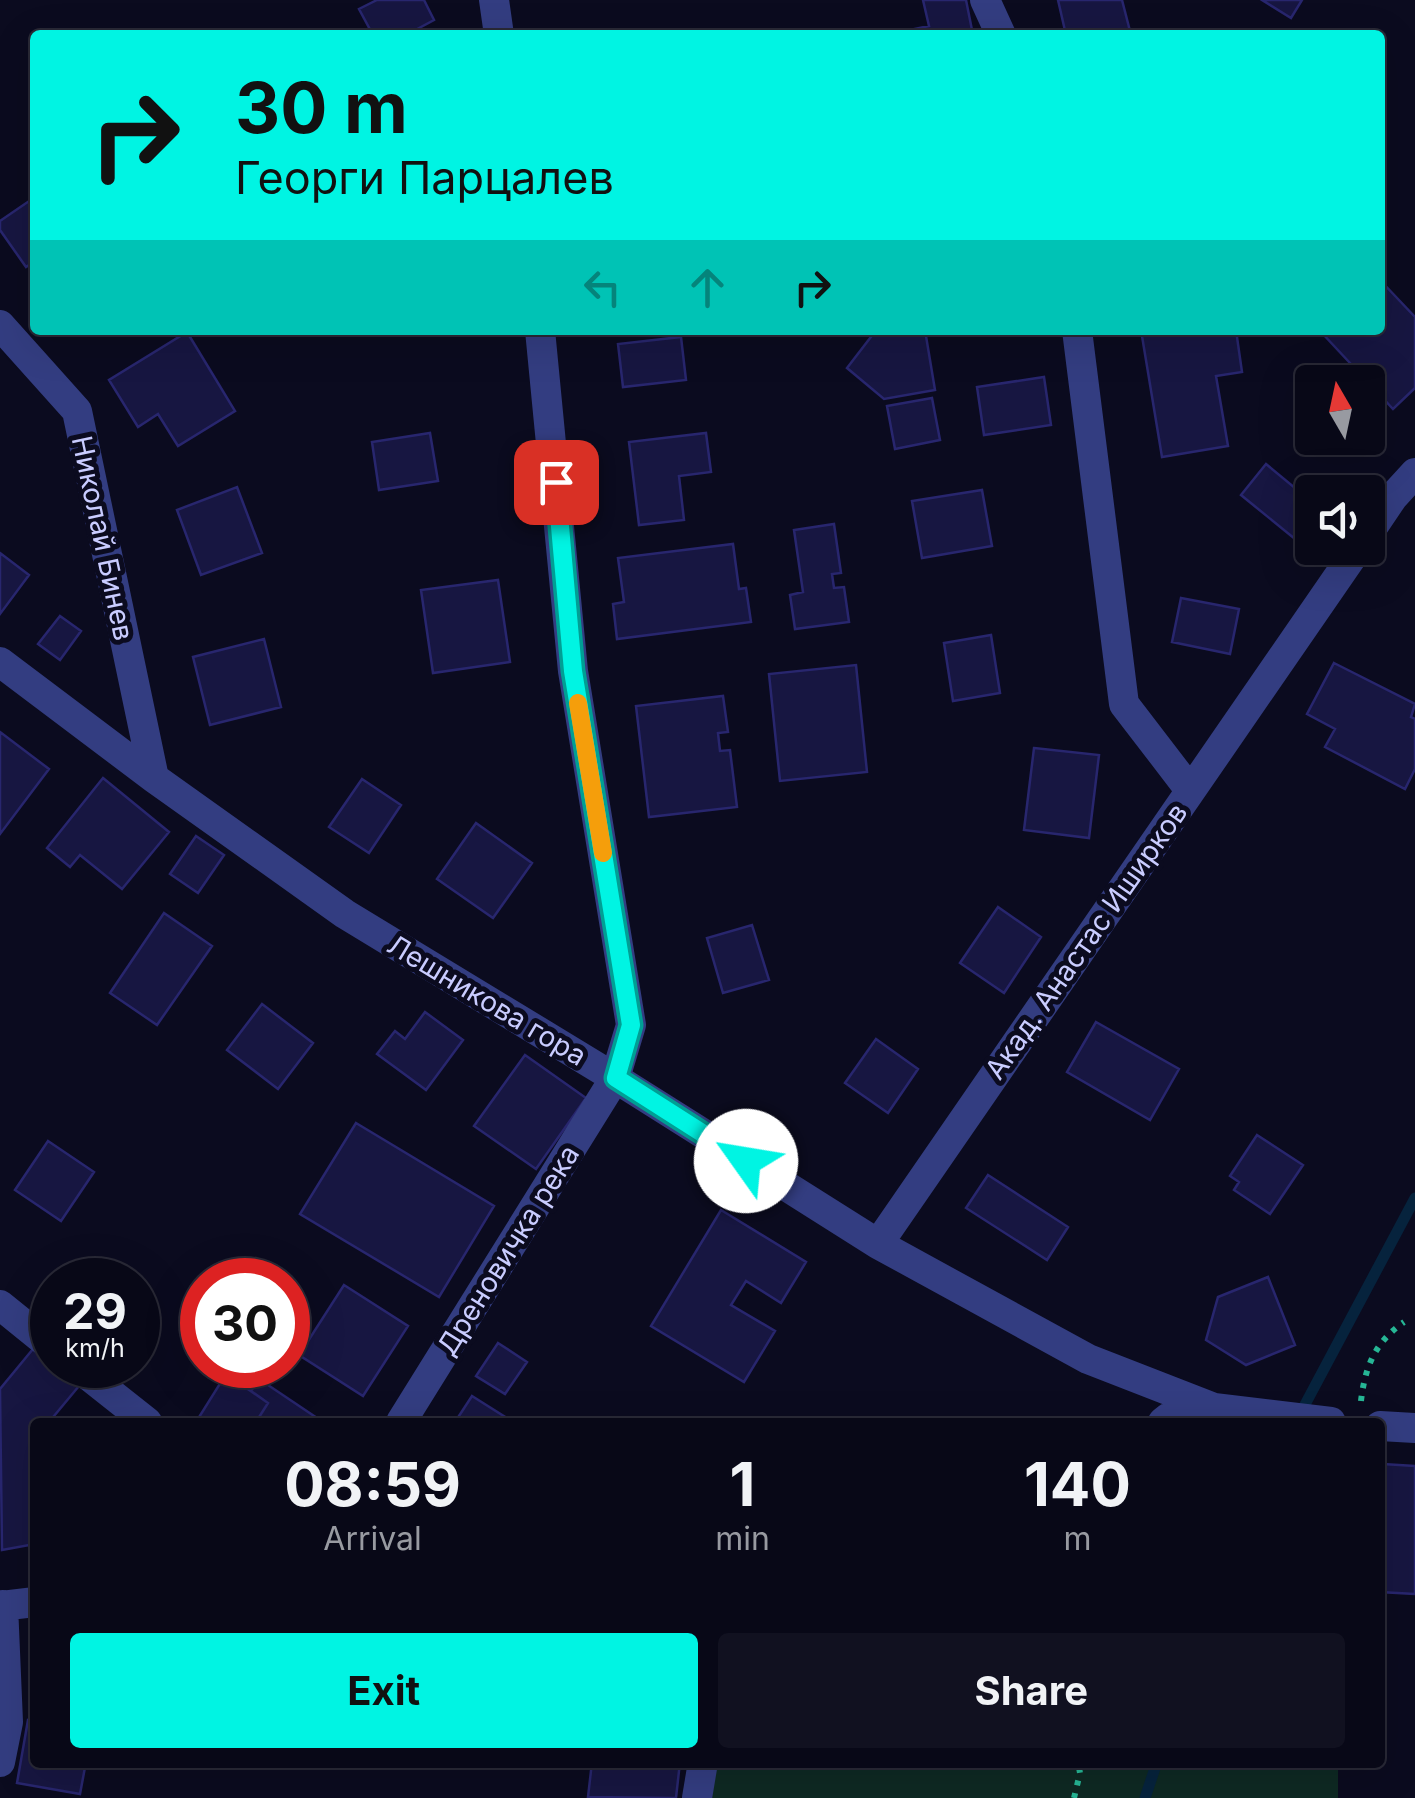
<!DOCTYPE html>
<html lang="en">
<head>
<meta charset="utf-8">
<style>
  :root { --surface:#080817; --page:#111120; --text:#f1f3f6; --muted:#989aa1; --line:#292936; --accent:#00f4e3 }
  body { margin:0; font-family:Inter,sans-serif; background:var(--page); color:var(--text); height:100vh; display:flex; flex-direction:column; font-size:38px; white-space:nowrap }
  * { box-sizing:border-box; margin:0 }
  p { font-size:32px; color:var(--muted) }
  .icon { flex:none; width:55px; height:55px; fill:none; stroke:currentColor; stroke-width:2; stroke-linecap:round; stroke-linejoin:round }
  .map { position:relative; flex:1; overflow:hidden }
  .panel { position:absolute; left:30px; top:1418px; width:1355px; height:350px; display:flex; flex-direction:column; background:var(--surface); border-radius:10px; box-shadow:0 10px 40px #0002,0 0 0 2px var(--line) }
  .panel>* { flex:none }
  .hud { position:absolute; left:30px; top:30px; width:1355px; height:305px; border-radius:10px; box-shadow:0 10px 40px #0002,0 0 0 2px var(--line); background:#00f4e3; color:#111; overflow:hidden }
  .needle { width:65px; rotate:351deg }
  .buttons { position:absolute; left:1295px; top:365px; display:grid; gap:20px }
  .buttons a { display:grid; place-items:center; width:90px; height:90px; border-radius:10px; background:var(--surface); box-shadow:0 10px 40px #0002,0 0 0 2px var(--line); font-size:50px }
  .speed { position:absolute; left:30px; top:1258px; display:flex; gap:20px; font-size:50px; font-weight:700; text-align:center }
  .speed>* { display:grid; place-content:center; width:130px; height:130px; border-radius:50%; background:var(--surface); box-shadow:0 10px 40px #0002,0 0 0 2px var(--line); line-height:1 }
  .speed small { font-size:25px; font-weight:400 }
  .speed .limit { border:15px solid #d22; background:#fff; color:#111 }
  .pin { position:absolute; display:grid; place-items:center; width:85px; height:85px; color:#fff; margin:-42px; border-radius:20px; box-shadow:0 5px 15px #0006 }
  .me { position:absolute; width:110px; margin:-55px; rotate:302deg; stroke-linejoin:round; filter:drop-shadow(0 0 8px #0008) }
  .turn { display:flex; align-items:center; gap:35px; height:210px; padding:0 40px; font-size:45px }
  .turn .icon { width:130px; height:130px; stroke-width:2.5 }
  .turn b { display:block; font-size:70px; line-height:85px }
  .lanes { display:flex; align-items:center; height:95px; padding:0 40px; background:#0003; justify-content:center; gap:50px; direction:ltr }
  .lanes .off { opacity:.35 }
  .eta { display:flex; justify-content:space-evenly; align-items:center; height:170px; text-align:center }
  .eta b { font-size:60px; font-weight:700; line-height:70px }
  .cta { display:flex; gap:20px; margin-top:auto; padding:20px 40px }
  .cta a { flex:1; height:115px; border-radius:10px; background:var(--accent); color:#111; font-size:40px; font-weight:700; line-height:115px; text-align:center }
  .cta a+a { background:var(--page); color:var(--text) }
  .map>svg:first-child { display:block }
  .green { fill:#0e2923 }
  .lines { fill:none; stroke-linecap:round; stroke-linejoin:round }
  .stream { stroke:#06233d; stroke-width:11 }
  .building { fill:#171641; stroke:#28266e; stroke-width:2.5 }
  .path { stroke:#26b695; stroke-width:6; stroke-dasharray:5 8; stroke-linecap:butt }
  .minor { stroke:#333d81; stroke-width:30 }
  .route-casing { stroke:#009f94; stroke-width:25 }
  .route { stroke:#00f4e3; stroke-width:18 }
  .slow { stroke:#f59e0b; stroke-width:18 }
  .labels { text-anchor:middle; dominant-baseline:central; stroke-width:10; stroke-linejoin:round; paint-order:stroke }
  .street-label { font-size:28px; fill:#c9ccff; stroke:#0b0b1f }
</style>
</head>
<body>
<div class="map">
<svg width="1415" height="1798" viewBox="0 0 1415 1798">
  <rect width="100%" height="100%" fill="#0b0b1f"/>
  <path class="green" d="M703,1763H1338V1798H697Z"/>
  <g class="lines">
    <path class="stream" d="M1300,1414L1415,1198
      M1145,1798L1157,1762"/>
  </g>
  <path class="building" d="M377,0H424L434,20L406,35H373L359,9Z
    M923,0H966L973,35H886L929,26Z
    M1058,0H1122L1131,35H1066Z
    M1262,0H1302L1291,18Z
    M35,197V261L26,267L0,230V221Z
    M1380,280L1415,317V388L1393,409L1321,332L1380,330Z
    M890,330H925L935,390L884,399L847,368L874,333Z
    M1181,330H1236L1242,372L1216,376L1228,446L1162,457L1142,336Z
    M187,332L235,411L178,446L158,414L138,427L109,380Z
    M681,337L686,380L623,387L618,344Z
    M1044,377L1051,425L984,435L977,387Z
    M932,398L940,440L895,449L887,406Z
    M430,433L438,481L379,490L372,442Z
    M706,433L711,472L679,476L684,520L639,525L629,442Z
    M1266,464L1312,502V517L1295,539L1241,495Z
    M237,487L262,553L201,575L177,510Z
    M982,490L992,546L922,558L912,501Z
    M834,524L841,573L832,574L834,588L844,587L849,622L795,629L790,595L803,592L794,530Z
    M733,544L739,589L746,588L751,622L617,639L613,604L624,602L618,558Z
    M0,553L29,575L0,614Z
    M498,580L510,662L433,673L421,590Z
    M1181,598L1239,609L1230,654L1172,642Z
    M60,616L81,631L60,660L38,644Z
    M991,635L1000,693L953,701L944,643Z
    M264,639L281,707L210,725L193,657Z
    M1334,663L1415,704L1411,717L1415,719V769L1405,789L1325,747L1335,729L1307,714Z
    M856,665L867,772L780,781L769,674Z
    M723,696L728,732L718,733L720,751L730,750L737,807L649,817L636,706Z
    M0,732L49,769L0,834Z
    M1034,748L1099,755L1089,838L1024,830Z
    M103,778L169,832L122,889L80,855L70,867L47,848Z
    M362,779L401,805L369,853L329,827Z
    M476,823L532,863L493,918L437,879Z
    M196,836L224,855L198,893L170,874Z
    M998,907L1041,937L1004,993L960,963Z
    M164,913L212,946L157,1025L110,993Z
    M752,925L769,980L723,993L707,938Z
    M262,1004L313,1043L278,1089L227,1050Z
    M425,1012L463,1040L426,1090L377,1054L395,1031L405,1039Z
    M1096,1022L1179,1069L1150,1120L1067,1072Z
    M876,1039L918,1069L888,1113L845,1083Z
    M525,1055L586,1098L536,1169L474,1126Z
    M356,1123L494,1206L439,1297L300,1214Z
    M1257,1135L1303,1165L1270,1214L1234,1190L1239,1182L1230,1176Z
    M48,1141L94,1172L61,1221L15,1190Z
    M988,1175L1068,1227L1047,1260L966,1208Z
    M721,1210L806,1262L781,1303L746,1281L731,1305L775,1331L744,1382L651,1326Z
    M1268,1277L1295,1345L1246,1365L1206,1340L1218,1297Z
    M344,1285L408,1326L363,1396L299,1355Z
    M498,1343L527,1362L505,1394L476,1376Z
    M33,1349L79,1386L49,1422H35V1544L2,1550L0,1389Z
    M226,1374L268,1403L256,1422H196Z
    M259,1379L323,1422H256L268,1403L251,1391Z
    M472,1396L513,1422H455Z
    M1383,1464L1415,1466V1594L1380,1592Z
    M28,1720L35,1721V1762H86L80,1794L17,1783Z
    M592,1762H680L676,1798L588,1797Z"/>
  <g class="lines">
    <path class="path" d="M1361,1401C1365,1367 1375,1342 1404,1322
      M1074,1798L1080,1773L1078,1762"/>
    <path class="minor" d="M494,0L499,35
      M985,0L1001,35
      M0,325L77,411L154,778
      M1077,330L1124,704L1190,790
      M1368,534L1393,497L1415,473
      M0,662L154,778L345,914L615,1078L878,1244L1088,1359L1214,1408L1331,1422
      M878,1244L1358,548
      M0,1305L52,1347
      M75,1365L147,1422
      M401,1422L615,1078L631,1025L573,671L540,330
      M1163,1422L1168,1418L1214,1408
      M1380,1426L1415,1428
      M0,1606L35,1602
      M0,1762L8,1722L3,1605
      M697,1798L703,1762"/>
  </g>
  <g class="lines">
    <defs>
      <path id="route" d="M556,482L573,671L631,1025L616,1078L746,1161"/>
    </defs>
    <use href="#route" class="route-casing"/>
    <use href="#route" class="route"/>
    <path class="slow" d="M578,703L603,853"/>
  </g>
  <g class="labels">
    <g class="street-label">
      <text transform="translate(103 538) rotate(78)">Николай Бинев</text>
      <text transform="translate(1086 941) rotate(-55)">Акад. Анастас Иширков</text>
      <text transform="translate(487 1000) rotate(31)">Лешникова гора</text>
      <text transform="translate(508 1250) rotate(-58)">Дреновичка река</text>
    </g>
  </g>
</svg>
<div class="buttons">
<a><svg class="needle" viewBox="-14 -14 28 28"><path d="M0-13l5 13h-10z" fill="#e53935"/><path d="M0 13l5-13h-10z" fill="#989aa1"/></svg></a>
<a><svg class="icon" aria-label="sound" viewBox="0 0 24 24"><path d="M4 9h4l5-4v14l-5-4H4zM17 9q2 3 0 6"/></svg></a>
</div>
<div class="speed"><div>29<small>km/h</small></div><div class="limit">30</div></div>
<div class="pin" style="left:556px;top:482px;background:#d93025"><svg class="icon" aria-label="arrive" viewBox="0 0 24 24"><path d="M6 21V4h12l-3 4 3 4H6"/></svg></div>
<svg class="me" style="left:746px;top:1161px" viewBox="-20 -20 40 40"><circle r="19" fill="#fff"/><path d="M0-13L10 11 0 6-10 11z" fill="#00f4e3"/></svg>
<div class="hud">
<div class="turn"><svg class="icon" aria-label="right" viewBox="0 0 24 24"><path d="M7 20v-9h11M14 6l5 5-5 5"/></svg><div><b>30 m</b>Георги Парцалев</div></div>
<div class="lanes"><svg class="icon off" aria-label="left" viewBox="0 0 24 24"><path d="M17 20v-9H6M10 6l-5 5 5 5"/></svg><svg class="icon off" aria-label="ahead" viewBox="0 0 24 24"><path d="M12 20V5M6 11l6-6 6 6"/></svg><svg class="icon" aria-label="right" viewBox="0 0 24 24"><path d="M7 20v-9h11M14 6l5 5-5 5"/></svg></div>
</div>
<section class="panel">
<div class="eta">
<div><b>08:59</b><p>Arrival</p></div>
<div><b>1</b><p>min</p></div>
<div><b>140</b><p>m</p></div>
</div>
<div class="cta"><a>Exit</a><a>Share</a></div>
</section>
</div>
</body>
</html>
